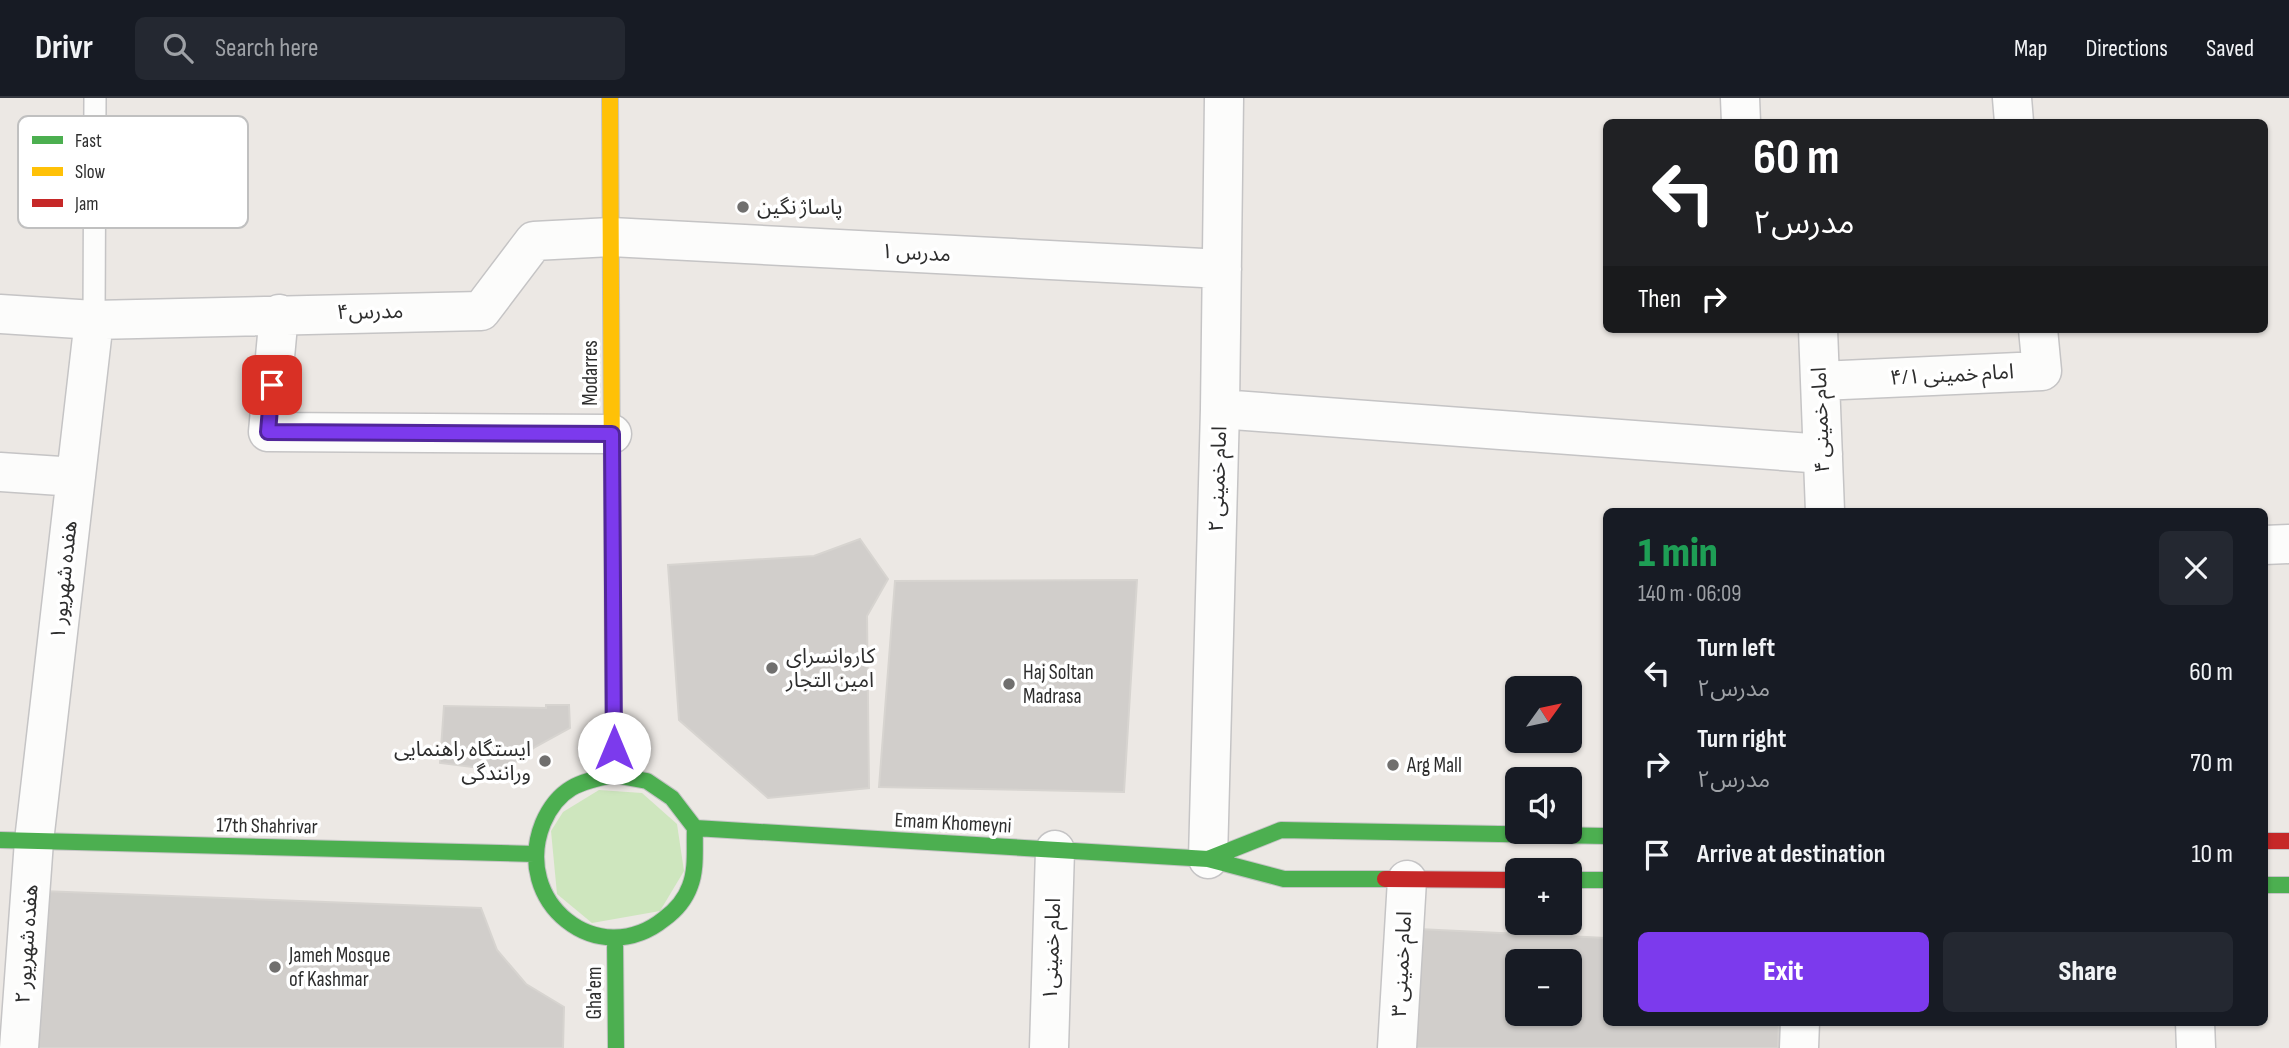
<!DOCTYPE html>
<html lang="en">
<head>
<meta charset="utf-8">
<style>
  :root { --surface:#171b24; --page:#242831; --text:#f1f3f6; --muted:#9ea1a6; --line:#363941; --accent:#7c3aed }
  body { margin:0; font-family:"Sofia Sans Condensed","Noto Sans Arabic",sans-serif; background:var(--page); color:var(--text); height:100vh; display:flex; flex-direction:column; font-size:26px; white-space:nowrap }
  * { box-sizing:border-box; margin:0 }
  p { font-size:23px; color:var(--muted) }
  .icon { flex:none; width:38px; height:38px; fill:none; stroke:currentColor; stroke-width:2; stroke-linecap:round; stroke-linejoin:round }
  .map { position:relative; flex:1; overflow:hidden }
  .side { position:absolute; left:1603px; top:410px; width:665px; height:518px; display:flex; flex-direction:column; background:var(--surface); border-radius:10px; box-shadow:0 2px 5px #0004 }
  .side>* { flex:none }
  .hud { position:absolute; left:1603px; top:21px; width:665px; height:214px; border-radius:10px; box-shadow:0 2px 5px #0004; background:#202124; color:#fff; overflow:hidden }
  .needle { width:46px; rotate:57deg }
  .tools { position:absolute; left:1505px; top:578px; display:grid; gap:14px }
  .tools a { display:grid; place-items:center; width:77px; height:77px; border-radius:10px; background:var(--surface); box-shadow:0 2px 5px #0004; font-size:35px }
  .pin { position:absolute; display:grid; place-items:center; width:60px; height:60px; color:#fff; margin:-30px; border-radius:14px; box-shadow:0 4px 10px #0006 }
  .me { position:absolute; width:77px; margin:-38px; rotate:0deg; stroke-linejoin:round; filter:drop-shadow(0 0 5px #0008) }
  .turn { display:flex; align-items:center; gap:24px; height:147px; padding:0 35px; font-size:32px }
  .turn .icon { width:91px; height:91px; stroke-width:2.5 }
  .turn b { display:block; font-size:49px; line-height:60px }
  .then { display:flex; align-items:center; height:66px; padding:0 35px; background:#0003; gap:14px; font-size:26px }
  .round { display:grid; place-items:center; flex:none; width:74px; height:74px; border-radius:10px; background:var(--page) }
  .summary { display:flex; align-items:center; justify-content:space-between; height:119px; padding:0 35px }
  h1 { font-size:42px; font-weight:800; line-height:52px; color:#1e9e55 }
  .primary-button { display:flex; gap:14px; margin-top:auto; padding:14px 35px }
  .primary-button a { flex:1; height:80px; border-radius:10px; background:var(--accent); color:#fff; font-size:28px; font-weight:800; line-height:80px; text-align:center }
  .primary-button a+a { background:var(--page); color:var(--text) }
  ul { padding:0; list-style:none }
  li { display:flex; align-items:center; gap:21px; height:91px; padding:0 35px }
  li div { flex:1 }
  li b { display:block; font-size:26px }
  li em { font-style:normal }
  header { display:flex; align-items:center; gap:42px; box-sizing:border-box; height:98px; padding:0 35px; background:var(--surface); border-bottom:2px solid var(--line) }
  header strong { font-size:33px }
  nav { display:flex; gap:38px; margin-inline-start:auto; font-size:24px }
  .search { width:490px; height:63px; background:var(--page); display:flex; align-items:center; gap:18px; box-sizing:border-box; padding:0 24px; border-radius:10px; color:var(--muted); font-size:26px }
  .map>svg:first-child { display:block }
  .green { fill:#cee6be }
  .building { fill:#d1cecb; stroke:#d7d4d0; stroke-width:2; fill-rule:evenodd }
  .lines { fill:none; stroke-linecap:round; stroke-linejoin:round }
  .lane-casing { stroke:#c5c4c5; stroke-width:24 }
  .street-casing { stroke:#c5c4c5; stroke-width:41 }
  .fast-casing { stroke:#c5c4c5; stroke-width:18 }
  .slow-casing { stroke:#c5c4c5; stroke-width:18 }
  .jam-casing { stroke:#c5c4c5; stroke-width:18 }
  .lane { stroke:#fcfcfb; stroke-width:21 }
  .street { stroke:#fcfcfb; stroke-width:38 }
  .fast { stroke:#4caf50; stroke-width:16 }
  .slow { stroke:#ffc107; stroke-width:16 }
  .jam { stroke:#c62828; stroke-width:16 }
  .route-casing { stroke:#51269a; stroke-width:18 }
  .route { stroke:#7c3aed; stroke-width:12 }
  .poi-dot { fill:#706f6e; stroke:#fff; stroke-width:2.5 }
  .labels { text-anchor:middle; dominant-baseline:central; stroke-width:7; stroke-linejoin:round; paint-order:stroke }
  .poi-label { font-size:21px; fill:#2e2e2e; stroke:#fff; text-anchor:start }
  .street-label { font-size:21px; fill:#2e2e2e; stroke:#fff }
  .key { fill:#fff; stroke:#c0c0c0; stroke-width:2 }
  .key-label { font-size:19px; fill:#2e2e2e }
</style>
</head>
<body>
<header>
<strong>Drivr</strong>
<div class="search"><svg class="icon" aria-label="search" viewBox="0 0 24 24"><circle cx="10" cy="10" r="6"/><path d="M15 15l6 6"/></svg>Search here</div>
<nav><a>Map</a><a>Directions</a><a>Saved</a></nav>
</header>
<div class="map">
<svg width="2289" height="950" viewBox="0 0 2289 950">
  <rect width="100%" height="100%" fill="#ece8e4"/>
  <path class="green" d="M599,692L642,695L677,726L684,773L660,813L592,825L557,796L551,733L563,714Z"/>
  <path class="building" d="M860,441L888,481L867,518L869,690L768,700L679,622L668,467L814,458Z
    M1137,482L1124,694L879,689L895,483Z
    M546,607H569L570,630L535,649L504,673L440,665L444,608L546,610Z
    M41,793L481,810L497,852L526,886L564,909L563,950H36Z
    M1418,831L1606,840V924H1779L1778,950H1414ZM1517,863H1570V915H1517Z"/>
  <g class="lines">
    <defs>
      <path id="lane" d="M94,222L95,0"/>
      <path id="street" d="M1740,0L1741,24
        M2012,0L2014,24
        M0,216L94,222L481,213L534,143L611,139L1222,171
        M279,216L268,334L612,336
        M1818,231L1825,413
        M1820,283L2042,273L2038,231
        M1220,311L1823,356
        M0,374L76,379
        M2264,447L2289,446
        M1208,761L1220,311L1224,0
        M2195,924L2196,950
        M19,950L34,743L94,222
        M1049,950L1055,752
        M1397,950L1407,782
        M1799,950L1800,924"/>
      <path id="fast" d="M613,578L614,677
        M614,677L647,683L672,700L695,730C694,749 697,770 690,788C685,802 675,813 664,821C598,874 511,804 543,725C558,690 580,683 614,677Z
        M695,730L1208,761L1284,781H1385
        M0,742L534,756
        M1208,761L1281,732L1606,738
        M1570,782H1606
        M2264,787H2289
        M615,840L616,950"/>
      <path id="slow" d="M610,0L613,578"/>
      <path id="jam" d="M2264,743H2289
        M1385,781L1517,782"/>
    </defs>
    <use href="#lane" class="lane-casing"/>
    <use href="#street" class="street-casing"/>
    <use href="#fast" class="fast-casing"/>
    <use href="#slow" class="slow-casing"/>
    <use href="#jam" class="jam-casing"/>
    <use href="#lane" class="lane"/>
    <use href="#street" class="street"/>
    <use href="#fast" class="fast"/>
    <use href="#slow" class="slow"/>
    <use href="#jam" class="jam"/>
  </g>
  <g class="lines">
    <defs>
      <path id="route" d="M272,287L268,334L612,336L614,650"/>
    </defs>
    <use href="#route" class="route-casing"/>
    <use href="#route" class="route"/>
  </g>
  <g class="poi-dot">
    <circle cx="743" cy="109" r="7"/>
    <circle cx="772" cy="570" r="7"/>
    <circle cx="1009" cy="586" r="7"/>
    <circle cx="545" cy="663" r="7"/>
    <circle cx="1393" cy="667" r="7"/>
    <circle cx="275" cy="869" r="7"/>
  </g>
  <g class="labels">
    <g class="poi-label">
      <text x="757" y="109">پاساژ نگین</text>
      <text x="786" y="558">کاروانسرای<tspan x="786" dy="24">امین التجار</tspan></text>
      <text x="1023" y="574">Haj Soltan<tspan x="1023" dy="24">Madrasa</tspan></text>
      <text x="531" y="651" text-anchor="end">ایستگاه راهنمایی<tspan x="531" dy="24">ورانندگی</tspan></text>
      <text x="1407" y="667">Arg Mall</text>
      <text x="289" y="857">Jameh Mosque<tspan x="289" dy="24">of Kashmar</tspan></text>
    </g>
    <g class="street-label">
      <text transform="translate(916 155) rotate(3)">مدرس ۱</text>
      <text transform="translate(370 214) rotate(-1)">مدرس۴</text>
      <text transform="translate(590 275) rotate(-90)">Modarres</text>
      <text transform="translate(1952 277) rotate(-3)">امام خمینی ۴/۱</text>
      <text transform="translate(1821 322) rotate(-92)">امام خمینی ۴</text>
      <text transform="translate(1218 381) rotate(-88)">امام خمینی ۲</text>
      <text transform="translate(64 482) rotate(-84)">هفده شهریور ۱</text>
      <text transform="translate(953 725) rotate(3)">Emam Khomeyni</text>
      <text transform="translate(267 728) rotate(1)">17th Shahrivar</text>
      <text transform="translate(27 846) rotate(-86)">هفده شهریور ۲</text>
      <text transform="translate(1052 851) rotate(-88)">امام خمینی۱</text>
      <text transform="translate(1402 866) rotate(-87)">امام خمینی ۳</text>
      <text transform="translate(594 895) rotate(-90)">Gha'em</text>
    </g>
  </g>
  <rect x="18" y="18" width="230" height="112" rx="10" class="key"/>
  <rect x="32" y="38" width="31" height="8" fill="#4caf50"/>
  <rect x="32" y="69" width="31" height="9" fill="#ffc107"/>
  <rect x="32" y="101" width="31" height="8" fill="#c62828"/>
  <g class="key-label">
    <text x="75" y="49">Fast</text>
    <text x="75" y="80">Slow</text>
    <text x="75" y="112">Jam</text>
  </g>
</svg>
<div class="tools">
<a><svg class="needle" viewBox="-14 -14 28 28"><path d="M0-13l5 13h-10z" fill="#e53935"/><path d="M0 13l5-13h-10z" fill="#9ea1a6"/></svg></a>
<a><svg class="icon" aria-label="sound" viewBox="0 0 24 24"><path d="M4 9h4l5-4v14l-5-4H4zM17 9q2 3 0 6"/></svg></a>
<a>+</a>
<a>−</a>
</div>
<div class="pin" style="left:272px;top:287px;background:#d93025"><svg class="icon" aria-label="arrive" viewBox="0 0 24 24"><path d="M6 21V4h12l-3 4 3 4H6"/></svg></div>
<svg class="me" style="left:614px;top:650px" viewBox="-20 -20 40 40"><circle r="19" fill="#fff"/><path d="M0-13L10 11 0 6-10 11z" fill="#7c3aed"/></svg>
<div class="hud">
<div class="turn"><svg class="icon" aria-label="left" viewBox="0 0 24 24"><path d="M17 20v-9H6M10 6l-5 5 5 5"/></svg><div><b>60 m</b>مدرس۲</div></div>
<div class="then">Then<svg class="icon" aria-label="right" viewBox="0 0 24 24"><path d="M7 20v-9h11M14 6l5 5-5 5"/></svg></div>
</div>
<section class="side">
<div class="summary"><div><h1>1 min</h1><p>140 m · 06:09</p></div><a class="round"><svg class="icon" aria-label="close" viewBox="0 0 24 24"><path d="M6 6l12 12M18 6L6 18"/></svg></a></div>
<ul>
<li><svg class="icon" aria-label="left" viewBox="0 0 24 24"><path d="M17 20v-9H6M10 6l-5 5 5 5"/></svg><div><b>Turn left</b><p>مدرس۲</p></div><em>60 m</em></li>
<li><svg class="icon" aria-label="right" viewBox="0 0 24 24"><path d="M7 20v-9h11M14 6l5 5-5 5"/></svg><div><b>Turn right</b><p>مدرس۲</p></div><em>70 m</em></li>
<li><svg class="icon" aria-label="arrive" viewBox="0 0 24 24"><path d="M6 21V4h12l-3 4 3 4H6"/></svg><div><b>Arrive at destination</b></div><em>10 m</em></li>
</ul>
<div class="primary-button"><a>Exit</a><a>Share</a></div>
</section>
</div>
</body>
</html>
